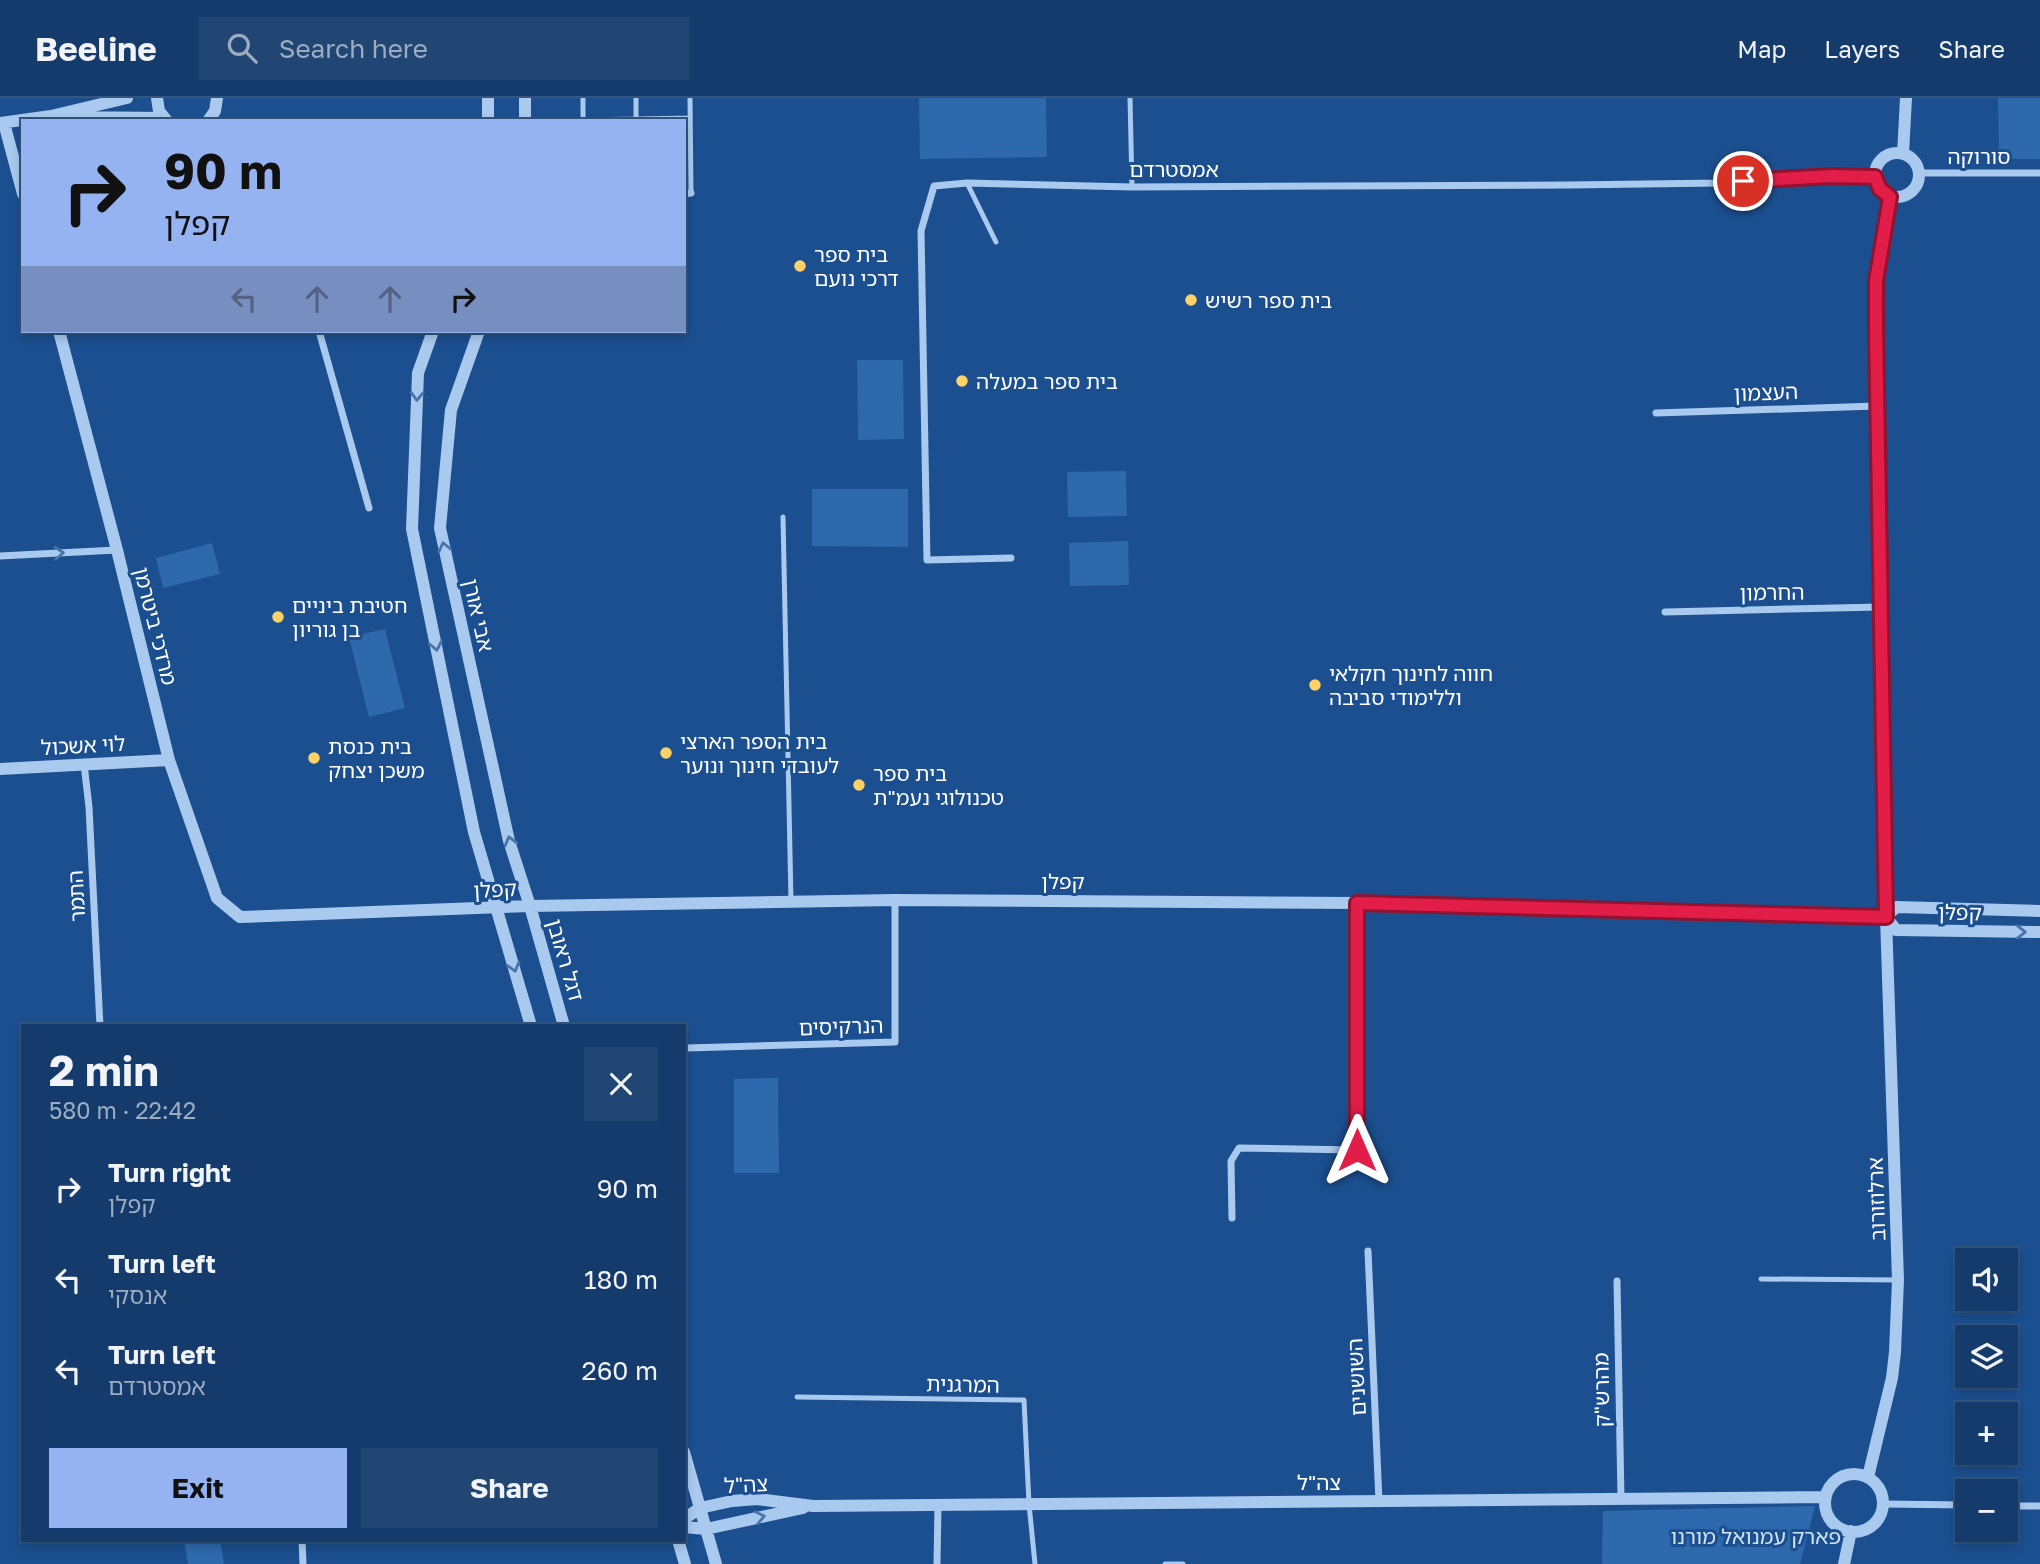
<!DOCTYPE html>
<html lang="en">
<head>
<meta charset="utf-8">
<style>
  :root { --surface:#143b6b; --page:#214673; --text:#f1f3f6; --muted:#9dadc1; --line:#33557e; --accent:#95b2f1 }
  body { margin:0; font-family:"Golos Text","Noto Sans Hebrew",sans-serif; background:var(--page); color:var(--text); height:100vh; display:flex; flex-direction:column; font-size:26px; white-space:nowrap }
  * { box-sizing:border-box; margin:0 }
  p { font-size:23px; color:var(--muted) }
  .icon { flex:none; width:38px; height:38px; fill:none; stroke:currentColor; stroke-width:2; stroke-linecap:round; stroke-linejoin:round }
  .map { position:relative; flex:1; overflow:hidden }
  .side { position:absolute; left:21px; top:926px; width:665px; height:518px; display:flex; flex-direction:column; background:var(--surface); border-radius:0px; box-shadow:0 4px 10px #0003,0 0 0 2px var(--line) }
  .side>* { flex:none }
  .banner { position:absolute; left:21px; top:21px; width:665px; height:214px; border-radius:0px; box-shadow:0 4px 10px #0003,0 0 0 2px var(--line); background:#95b2f1; color:#111; overflow:hidden }
  .controls { position:absolute; left:1955px; top:1150px; display:grid; gap:14px }
  .controls a { display:grid; place-items:center; width:63px; height:63px; border-radius:0px; background:var(--surface); box-shadow:0 4px 10px #0003,0 0 0 2px var(--line); font-size:35px }
  .pin { position:absolute; display:grid; place-items:center; width:60px; height:60px; color:#fff; margin:-30px; border:4px solid #fff; border-radius:50%; box-shadow:0 2px 7px #0007 }
  .me { position:absolute; width:77px; margin:-38px; rotate:0deg; stroke-linejoin:round; filter:drop-shadow(0 0 5px #0008) }
  .turn { display:flex; align-items:center; gap:24px; height:147px; padding:0 28px; font-size:32px }
  .turn .icon { width:91px; height:91px; stroke-width:2.5 }
  .turn b { display:block; font-size:49px; line-height:60px }
  .lanes { display:flex; align-items:center; height:66px; padding:0 28px; background:#0003; justify-content:center; gap:35px; direction:ltr }
  .lanes .off { opacity:.35 }
  .round { display:grid; place-items:center; flex:none; width:74px; height:74px; border-radius:0px; background:var(--page) }
  .summary { display:flex; align-items:center; justify-content:space-between; height:119px; padding:0 28px }
  h1 { font-size:42px; font-weight:700; line-height:52px }
  .primary-button { display:flex; gap:14px; margin-top:auto; padding:14px 28px }
  .primary-button a { flex:1; height:80px; border-radius:0px; background:var(--accent); color:#111; font-size:28px; font-weight:700; line-height:80px; text-align:center }
  .primary-button a+a { background:var(--page); color:var(--text) }
  ul { padding:0; list-style:none }
  li { display:flex; align-items:center; gap:21px; height:91px; padding:0 28px }
  li div { flex:1 }
  li b { display:block; font-size:26px }
  li em { font-style:normal }
  header { display:flex; align-items:center; gap:42px; box-sizing:border-box; height:98px; padding:0 35px; background:var(--surface); border-bottom:2px solid var(--line) }
  header strong { font-size:33px }
  nav { display:flex; gap:38px; margin-inline-start:auto; font-size:24px }
  .search { width:490px; height:63px; background:var(--page); display:flex; align-items:center; gap:18px; box-sizing:border-box; padding:0 24px; border-radius:0px; color:var(--muted); font-size:26px }
  .map>svg:first-child { display:block }
  .green { fill:#2e69ad }
  .lines { fill:none; stroke-linecap:round; stroke-linejoin:round }
  .service { stroke:#a9c9ee; stroke-width:5 }
  .minor { stroke:#a9c9ee; stroke-width:7 }
  .tertiary { stroke:#a9c9ee; stroke-width:12 }
  .oneway { stroke:#4674ac }
  .route-casing { stroke:#92132f; stroke-width:18 }
  .route { stroke:#e11d48; stroke-width:12 }
  .poi-dot { fill:#ffd166; stroke:#1b4f8f; stroke-width:2.5 }
  .labels { text-anchor:middle; dominant-baseline:central; stroke-width:6; stroke-linejoin:round; paint-order:stroke }
  .street-label { font-size:21px; fill:#fff; stroke:#1b4f8f }
  .poi-label { font-size:21px; fill:#fff; stroke:#1b4f8f; text-anchor:start }
  .park-label { font-size:21px; fill:#cfe3fa; stroke:#1b4f8f }
</style>
</head>
<body>
<header>
<strong>Beeline</strong>
<div class="search"><svg class="icon" aria-label="search" viewBox="0 0 24 24"><circle cx="10" cy="10" r="6"/><path d="M15 15l6 6"/></svg>Search here</div>
<nav><a>Map</a><a>Layers</a><a>Share</a></nav>
</header>
<div class="map">
<svg width="2040" height="1466" viewBox="0 0 2040 1466">
  <rect width="100%" height="100%" fill="#1b4f8f"/>
  <path class="green" d="M919,0H1046L1047,59L920,61Z
    M1998,0H2040V61H1999Z
    M857,262H903L904,341L858,342Z
    M1126,373L1127,418L1068,419L1067,374Z
    M812,391H908V449L812,448Z
    M1128,443L1129,487L1070,488L1069,445Z
    M212,445L220,476L163,490L156,460Z
    M385,531L405,610L369,619L349,539Z
    M778,980L779,1075H734V981Z
    M1815,1408L1800,1466H1602L1603,1413Z
    M184,1442H220L224,1466H188Z"/>
  <g class="lines">
    <path class="service" d="M583,0V22L690,20
      M636,0V21
      M690,0L691,95
      M1130,0L1132,89
      M967,85L996,144
      M783,419L791,803
      M1761,1181L1898,1182
      M797,1299L1024,1302L1029,1406L1035,1466
      M1165,1466H1183"/>
    <path class="minor" d="M1919,75H2040
      M684,96L691,95
      M319,233L369,410
      M1656,315L1877,308
      M0,458L117,452
      M1011,460L927,462L921,133L934,88L967,85L1132,89L1569,87L1720,85L1833,78L1875,79
      M1665,514L1880,509
      M84,666L89,709L100,928
      M687,950L895,944V802
      M1232,1120L1231,1063L1239,1050L1357,1052V805
      M1368,1153L1379,1403
      M1617,1183L1621,1401
      M1883,1406L1967,1407
      M2006,1408H2040
      M302,1442L303,1466
      M937,1466L938,1407"/>
    <path class="tertiary" d="M157,0L159,13L167,23
      M488,0V23
      M525,0V23
      M69,19L164,20
      M208,23L215,13L217,0
      M0,25L51,18L127,0
      M4,25L23,96
      M1875 77a22 22 0 1 1 44 0a22 22 0 1 1-44 0Z
      M1903,56L1906,0
      M59,233L117,452L169,662L217,800L240,819L530,808L895,802L1357,805L1886,819L1896,809L2040,813
      M433,233L418,275L412,431L474,734L531,928
      M479,233L451,312L440,430L509,743L530,808L564,928
      M0,671L169,662
      M1886,819L1896,832L2040,834
      M684,1354L716,1466
      M1825 1405a29 29 0 1 1 58 0a29 29 0 1 1-58 0Z
      M1868,1379L1892,1280L1895,1254L1898,1182L1886,819L1876,231V182L1890,99
      M684,1421L700,1410L732,1403L757,1401L813,1408L1825,1399
      M684,1429L706,1431L803,1410
      M678,1442L685,1466
      M1844,1466L1851,1433"/>
  </g>
  <defs><path id="oneway-chevron" d="M-2-3.5L2.5 0L-2 3.5" fill="none" stroke-width="1.6" stroke-linecap="round" stroke-linejoin="round" transform="scale(1.75)"/></defs>
  <g class="oneway">
    <use href="#oneway-chevron" transform="translate(417 298) rotate(92)"/>
    <use href="#oneway-chevron" transform="translate(444 449) rotate(-103)"/>
    <use href="#oneway-chevron" transform="translate(59 455) rotate(-3)"/>
    <use href="#oneway-chevron" transform="translate(436 548) rotate(79)"/>
    <use href="#oneway-chevron" transform="translate(510 743) rotate(-105)"/>
    <use href="#oneway-chevron" transform="translate(2021 834) rotate(1)"/>
    <use href="#oneway-chevron" transform="translate(514 869) rotate(74)"/>
    <use href="#oneway-chevron" transform="translate(760 1419) rotate(-12)"/>
  </g>
  <g class="lines">
    <defs>
      <path id="route" d="M1357,1052V805L1886,819L1876,230V183L1890,99L1880,91L1875,79L1833,78L1743,83"/>
    </defs>
    <use href="#route" class="route-casing"/>
    <use href="#route" class="route"/>
  </g>
  <g class="poi-dot">
    <circle cx="800" cy="168" r="7"/>
    <circle cx="1191" cy="202" r="7"/>
    <circle cx="962" cy="283" r="7"/>
    <circle cx="278" cy="519" r="7"/>
    <circle cx="1315" cy="587" r="7"/>
    <circle cx="666" cy="655" r="7"/>
    <circle cx="314" cy="660" r="7"/>
    <circle cx="859" cy="687" r="7"/>
  </g>
  <g class="labels">
    <g class="street-label">
      <text x="1979" y="58">סורוקה</text>
      <text x="1174" y="71">אמסטרדם</text>
      <text transform="translate(1766 294) rotate(-2)">העצמון</text>
      <text transform="translate(1772 494) rotate(-1)">החרמון</text>
      <text transform="translate(479 517) rotate(77)">אבי אורן</text>
      <text transform="translate(156 528) rotate(76)">מרדכי ביטרמן</text>
      <text transform="translate(83 647) rotate(-3)">לוי אשכול</text>
      <text x="1063" y="783">קפלן</text>
      <text transform="translate(495 791) rotate(-3)">קפלן</text>
      <text transform="translate(76 798) rotate(-93)">התמר</text>
      <text transform="translate(1960 814) rotate(1)">קפלן</text>
      <text transform="translate(566 862) rotate(74)">דגל ראובן</text>
      <text transform="translate(841 928) rotate(-2)">הנרקיסים</text>
      <text transform="translate(1876 1101) rotate(-92)">ארלוזורוב</text>
      <text transform="translate(1356 1279) rotate(-93)">השושנים</text>
      <text transform="translate(963 1286) rotate(1)">המרגנית</text>
      <text transform="translate(1601 1292) rotate(-91)">מהרש"ק</text>
      <text x="1319" y="1384">צה"ל</text>
      <text transform="translate(746 1386) rotate(-3)">צה"ל</text>
    </g>
    <g class="poi-label">
      <text x="814" y="156">בית ספר<tspan x="814" dy="24">דרכי נועם</tspan></text>
      <text x="1205" y="202">בית ספר רשיש</text>
      <text x="976" y="283">בית ספר במעלה</text>
      <text x="292" y="507">חטיבת ביניים<tspan x="292" dy="24">בן גוריון</tspan></text>
      <text x="1329" y="575">חווה לחינוך חקלאי<tspan x="1329" dy="24">וללימודי סביבה</tspan></text>
      <text x="680" y="643">בית הספר הארצי<tspan x="680" dy="24">לעובדי חינוך ונוער</tspan></text>
      <text x="328" y="648">בית כנסת<tspan x="328" dy="24">משכן יצחק</tspan></text>
      <text x="873" y="675">בית ספר<tspan x="873" dy="24">טכנולוגי נעמ"ת</tspan></text>
    </g>
    <g class="park-label">
      <text x="1756" y="1438">פארק עמנואל מורנו</text>
    </g>
  </g>
</svg>
<div class="controls">
<a><svg class="icon" aria-label="sound" viewBox="0 0 24 24"><path d="M4 9h4l5-4v14l-5-4H4zM17 9q2 3 0 6"/></svg></a>
<a><svg class="icon" aria-label="layers" viewBox="0 0 24 24"><path d="M12 4l9 5-9 5-9-5zM3 14l9 5 9-5"/></svg></a>
<a>+</a>
<a>−</a>
</div>
<div class="pin" style="left:1743px;top:83px;background:#d93025"><svg class="icon" aria-label="arrive" viewBox="0 0 24 24"><path d="M6 21V4h12l-3 4 3 4H6"/></svg></div>
<svg class="me" style="left:1357px;top:1052px" viewBox="-20 -20 40 40"><path d="M0-17L14 15 0 8-14 15z" fill="#e11d48" stroke="#fff" stroke-width="4"/></svg>
<div class="banner">
<div class="turn"><svg class="icon" aria-label="right" viewBox="0 0 24 24"><path d="M7 20v-9h11M14 6l5 5-5 5"/></svg><div><b>90 m</b>קפלן</div></div>
<div class="lanes"><svg class="icon off" aria-label="left" viewBox="0 0 24 24"><path d="M17 20v-9H6M10 6l-5 5 5 5"/></svg><svg class="icon off" aria-label="ahead" viewBox="0 0 24 24"><path d="M12 20V5M6 11l6-6 6 6"/></svg><svg class="icon off" aria-label="ahead" viewBox="0 0 24 24"><path d="M12 20V5M6 11l6-6 6 6"/></svg><svg class="icon" aria-label="right" viewBox="0 0 24 24"><path d="M7 20v-9h11M14 6l5 5-5 5"/></svg></div>
</div>
<section class="side">
<div class="summary"><div><h1>2 min</h1><p>580 m · 22:42</p></div><a class="round"><svg class="icon" aria-label="close" viewBox="0 0 24 24"><path d="M6 6l12 12M18 6L6 18"/></svg></a></div>
<ul>
<li><svg class="icon" aria-label="right" viewBox="0 0 24 24"><path d="M7 20v-9h11M14 6l5 5-5 5"/></svg><div><b>Turn right</b><p>קפלן</p></div><em>90 m</em></li>
<li><svg class="icon" aria-label="left" viewBox="0 0 24 24"><path d="M17 20v-9H6M10 6l-5 5 5 5"/></svg><div><b>Turn left</b><p>אנסקי</p></div><em>180 m</em></li>
<li><svg class="icon" aria-label="left" viewBox="0 0 24 24"><path d="M17 20v-9H6M10 6l-5 5 5 5"/></svg><div><b>Turn left</b><p>אמסטרדם</p></div><em>260 m</em></li>
</ul>
<div class="primary-button"><a>Exit</a><a>Share</a></div>
</section>
</div>
</body>
</html>
